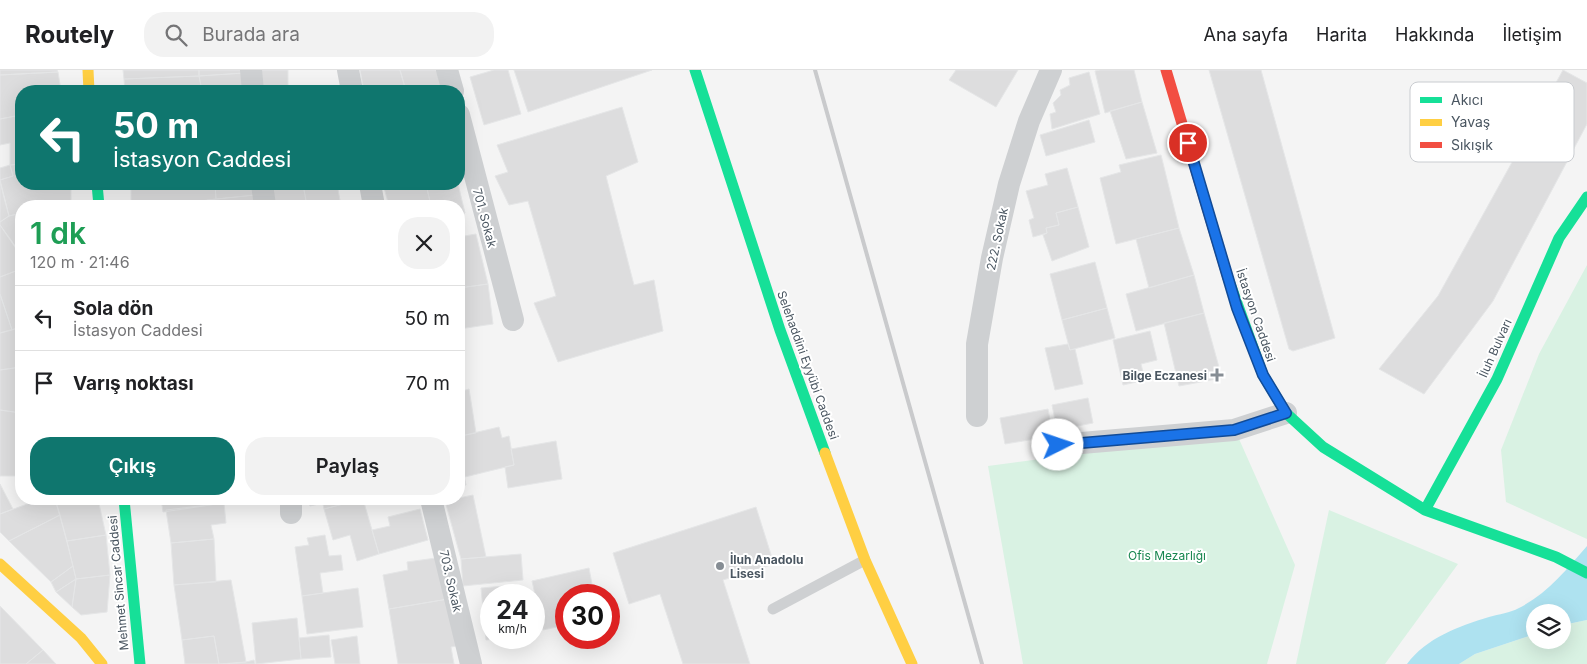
<!DOCTYPE html>
<html lang="tr">
<head>
<meta charset="utf-8">
<style>
  :root { --surface:#fff; --page:#f2f2f2; --text:#202124; --muted:#757577; --line:#e0e0e0; --accent:#0f766e }
  body { margin:0; font-family:Inter,sans-serif; background:var(--page); color:var(--text); height:100vh; display:flex; flex-direction:column; font-size:19px; white-space:nowrap }
  * { box-sizing:border-box; margin:0 }
  p { font-size:16px; color:var(--muted) }
  .icon { flex:none; width:28px; height:28px; fill:none; stroke:currentColor; stroke-width:2; stroke-linecap:round; stroke-linejoin:round }
  .map { position:relative; flex:1; overflow:hidden }
  .sheet { position:absolute; left:15px; top:130px; width:450px; height:305px; display:flex; flex-direction:column; background:var(--surface); border-radius:20px; box-shadow:0 5px 20px #0002 }
  .sheet>* { flex:none }
  .banner { position:absolute; left:15px; top:15px; width:450px; height:105px; border-radius:20px; box-shadow:0 5px 20px #0002; background:#0f766e; color:#fff; overflow:hidden }
  .buttons { position:absolute; left:1526px; top:534px; display:grid; gap:10px }
  .buttons a { display:grid; place-items:center; width:45px; height:45px; border-radius:50%; background:var(--surface); box-shadow:0 5px 20px #0002; font-size:25px }
  .speed { position:absolute; left:480px; top:514px; display:flex; gap:10px; font-size:25px; font-weight:700; text-align:center }
  .speed>* { display:grid; place-content:center; width:65px; height:65px; border-radius:50%; background:var(--surface); box-shadow:0 5px 20px #0002; line-height:1 }
  .speed small { font-size:12px; font-weight:400 }
  .speed .limit { border:8px solid #d22; background:#fff; color:#111 }
  .pin { position:absolute; display:grid; place-items:center; width:42px; height:42px; color:#fff; margin:-21px; border:2px solid #fff; border-radius:50%; box-shadow:0 1px 5px #0007 }
  .me { position:absolute; width:55px; margin:-28px; rotate:86deg; stroke-linejoin:round; filter:drop-shadow(0 0 4px #0008) }
  .turn { display:flex; align-items:center; gap:18px; height:105px; padding:0 15px; font-size:22px }
  .turn .icon { width:65px; height:65px; stroke-width:2.5 }
  .turn b { display:block; font-size:35px; line-height:42px }
  .round { display:grid; place-items:center; flex:none; width:52px; height:52px; border-radius:20px; background:var(--page) }
  .overview { display:flex; align-items:center; justify-content:space-between; height:85px; padding:0 15px }
  h1 { font-size:30px; font-weight:600; line-height:38px; color:#1e9e55 }
  .primary-button { display:flex; gap:10px; margin-top:auto; padding:10px 15px }
  .primary-button a { flex:1; height:58px; border-radius:20px; background:var(--accent); color:#fff; font-size:20px; font-weight:600; line-height:58px; text-align:center }
  .primary-button a+a { background:var(--page); color:var(--text) }
  ul { padding:0; list-style:none }
  li { display:flex; align-items:center; gap:15px; height:65px; padding:0 15px; border-top:1px solid var(--line) }
  li div { flex:1 }
  li b { display:block; font-size:19px }
  li em { font-style:normal }
  header { display:flex; align-items:center; gap:30px; box-sizing:border-box; height:70px; padding:0 25px; background:var(--surface); border-bottom:1px solid var(--line) }
  header strong { font-size:24px }
  nav { display:flex; gap:28px; margin-inline-start:auto; font-size:18px }
  .search { width:350px; height:45px; background:var(--page); display:flex; align-items:center; gap:12px; box-sizing:border-box; padding:0 18px; border-radius:20px; color:var(--muted); font-size:19px }
  .map>svg:first-child { display:block }
  .green { fill:#d9f2e3 }
  .water { fill:#aee2f0 }
  .building { fill:#ddddde; stroke:#e5e6e7 }
  .lines { fill:none; stroke-linecap:round; stroke-linejoin:round }
  .lane { stroke:#ced0d2; stroke-width:11 }
  .street { stroke:#ced0d2; stroke-width:22 }
  .fast { stroke:#16e098; stroke-width:11 }
  .slow { stroke:#ffcf43; stroke-width:11 }
  .jam { stroke:#f24e42; stroke-width:11 }
  .rail { stroke:#c9cacc; stroke-width:4 }
  .route-casing { stroke:#114b97; stroke-width:12 }
  .route { stroke:#1a73e8; stroke-width:9 }
  .poi-dot { fill:#868d94; stroke:#fff; stroke-width:2 }
  .labels { text-anchor:middle; dominant-baseline:central; stroke-width:4; stroke-linejoin:round; paint-order:stroke }
  .street-label { font-size:12px; fill:#4a5661; stroke:#fff }
  .poi-label { font-size:12px; font-weight:bold; fill:#4a5661; stroke:#fff; text-anchor:end }
  .park-label { font-size:12px; fill:#17864f; stroke:#fff }
  .key { fill:#fff; stroke:#c9ccd0; stroke-width:1 }
  .key-label { font-size:14px; fill:#4a5661 }
</style>
</head>
<body>
<header>
<strong>Routely</strong>
<div class="search"><svg class="icon" aria-label="search" viewBox="0 0 24 24"><circle cx="10" cy="10" r="6"/><path d="M15 15l6 6"/></svg>Burada ara</div>
<nav><a>Ana sayfa</a><a>Harita</a><a>Hakkında</a><a>İletişim</a></nav>
</header>
<div class="map">
<svg width="1587" height="594" viewBox="0 0 1587 594">
  <rect width="100%" height="100%" fill="#f4f4f4"/>
  <path class="green" d="M1587,195V469L1506,432L1501,380L1539,284Z
    M1239,369L1295,495L1267,594H1023L988,396L1094,382Z
    M1329,440L1458,494L1385,594H1296Z
    M1587,550V594H1459L1475,584L1535,564V570H1562L1563,555Z"/>
  <path class="water" d="M1587,476V550L1563,555L1562,542H1535V564L1475,584L1459,594H1407C1426,568 1459,556 1489,547C1499,544 1510,543 1519,538C1547,524 1566,500 1587,476Z"/>
  <path class="building" d="M0,0H57L58,2L0,5Z
    M123,0H199V6L124,9Z
    M199,0H244V3L199,6Z
    M260,0H288V21H261Z
    M360,0H400L406,21H364Z
    M400,0H436L443,21H406Z
    M494,0H508L521,44L484,55L470,7Z
    M514,0H652L528,42Z
    M956,0H1018L996,37L949,10Z
    M1100,0H1134L1142,32L1105,43L1095,1Z
    M1209,0H1261L1335,268L1293,281L1289,279Z
    M1563,0L1587,13V54L1493,231L1424,324L1379,299L1438,226Z
    M58,2L61,21H21V45L0,49V5Z
    M1089,2L1100,44L1052,59L1050,44L1056,42L1053,33L1061,25L1060,20L1070,15L1069,8Z
    M244,3L245,21H202L199,6Z
    M199,6L202,21H125L124,9Z
    M1142,32L1157,83L1126,89L1110,41Z
    M622,37L638,92L606,106L634,215L654,210L663,261L558,292L534,233L556,226L528,131L509,135L495,106L508,102L497,75Z
    M21,45V94L10,95V73L0,75V49Z
    M1089,50L1095,72L1046,86L1040,65Z
    M1161,85L1179,158L1116,174L1100,108L1121,102L1119,95Z
    M21,94V114H71V131L49,136H21V143L9,146L0,110L13,106L10,95Z
    M10,95L13,106L0,110V98Z
    M1067,98L1078,137L1056,143L1059,155L1046,158L1047,163L1033,167L1029,150L1034,148L1026,121L1048,115L1045,104Z
    M0,112L9,146L0,152Z
    M131,114H215L216,129L177,134H131Z
    M215,114H253L255,125L216,129Z
    M267,114H303L307,136H272Z
    M311,114H337L341,136H307L303,115Z
    M383,114H426L431,136H389Z
    M426,114H458L465,143L459,145V136H431Z
    M255,125L256,136H208L207,130Z
    M71,131V136H49Z
    M131,134H177V136H131Z
    M1078,137L1089,177L1052,191L1043,165L1047,163L1046,158L1059,155L1056,143Z
    M21,143V181H19L0,155V152L9,146Z
    M0,155L21,186V199L0,207Z
    M1179,158L1194,205L1149,218L1136,169Z
    M476,164L488,214L459,218V167Z
    M1095,192L1107,238L1062,250L1050,204Z
    M21,199V257L12,260L0,224V207Z
    M1194,205L1204,243L1136,261L1126,224Z
    M488,214L493,254L459,259V218Z
    M0,224L12,260L0,263Z
    M1107,238L1115,268L1070,280L1062,250Z
    M1204,243L1222,308L1179,316L1164,253Z
    M21,257V297L0,300V263Z
    M1150,261L1157,290L1141,294L1145,310L1123,315L1113,270Z
    M1068,274L1070,280L1075,279L1083,314L1055,320L1045,278Z
    M21,297V343L0,340V300Z
    M469,319L476,363L461,366L464,376L459,377V322Z
    M1088,328L1093,353L1057,360L1052,335Z
    M1048,339L1053,366L1005,374L1000,348Z
    M0,340L21,343V406H0Z
    M499,357L502,368L509,366L514,395L465,407L459,382V377L464,376L461,366Z
    M556,371L562,409L508,418L505,397L514,395L511,379Z
    M459,382L466,415L459,416Z
    M0,414L13,439L0,444Z
    M473,425L486,487L461,489L445,431Z
    M41,429H55L60,445L9,471L0,462V444Z
    M55,429H98L106,465L67,471Z
    M161,429H224V433L163,442Z
    M308,429H322L323,433L310,436Z
    M322,429H362L324,439Z
    M363,429L379,484L357,491L350,465L333,470L324,439Z
    M224,433L226,453L211,455L214,469L171,473L166,440Z
    M756,437L774,494L723,510L750,594H683L660,524L629,534L613,483Z
    M420,439L428,470L379,484L372,460L390,456L388,447Z
    M60,445L73,496L51,512L9,471Z
    M106,465L110,505L76,509L67,471Z
    M325,465L329,486L341,485L343,500L320,503L323,523L302,526L295,477L309,475L307,468Z
    M214,469L216,512L174,515L171,473Z
    M521,484L523,510L463,516L461,489Z
    M436,488L448,529L389,539L383,505L408,500L407,492Z
    M73,496L76,509L56,522L51,512Z
    M589,498L594,525H566V555L543,560L532,511Z
    M110,505L107,542L81,545L72,537L76,509Z
    M76,509L72,537L56,522Z
    M231,510L246,592L219,594L214,566L182,570L174,515Z
    M516,515L517,525H491V568H512L486,570L481,518Z
    M358,518L363,557L307,564L302,526Z
    M448,529L462,575L451,577L454,594H398L389,539Z
    M0,536L43,580L26,594H0Z
    M297,548L301,589L256,594L252,553Z
    M329,565L331,587L301,589L299,568Z
    M214,566L219,594H185L182,570Z
    M357,566L360,594H335L331,570Z
    M43,580L56,594H26Z
    M254,590L255,594H230L246,592Z"/>
  <g class="lines">
    <path class="lane" d="M773,539L865,490"/>
    <path class="street" d="M251,0L253,21
      M348,0L352,21
      M447,0L453,21
      M459,45L513,250
      M262,114L265,136
      M370,114L374,136
      M977,346V274L992,188L1009,114L1029,51L1051,0
      M1058,375L1234,360L1286,343
      M291,429V443
      M431,429L471,594"/>
    <path class="fast" d="M695,0L780,260L825,383
      M97,114L99,136
      M1228,208L1263,305L1286,343L1323,377L1425,440L1556,487L1587,503
      M124,429L140,594
      M1425,440L1497,309L1559,168L1587,127"/>
    <path class="slow" d="M88,0L89,21
      M825,383L865,490L912,594
      M0,494L81,568L102,594"/>
    <path class="jam" d="M1166,0L1228,208"/>
    <path class="rail" d="M815,0L982,594"/>
  </g>
  <g class="lines">
    <defs>
      <path id="route" d="M1058,375L1234,360L1286,343L1263,305L1237,238L1188,73"/>
    </defs>
    <use href="#route" class="route-casing"/>
    <use href="#route" class="route"/>
  </g>
  <g class="poi-dot">
    <path d="M1214.5 297.5h5v5h5v5h-5v5h-5v-5h-5v-5h5z"/>
    <circle cx="720" cy="496" r="5"/>
  </g>
  <g class="labels">
    <g class="street-label">
      <text transform="translate(485 148) rotate(75)">701. Sokak</text>
      <text transform="translate(997 169) rotate(-78)">222. Sokak</text>
      <text transform="translate(1256 245) rotate(71)">İstasyon Caddesi</text>
      <text transform="translate(1495 278) rotate(-66)">İluh Bulvarı</text>
      <text transform="translate(808 295) rotate(70)">Selehaddini Eyyübi Caddesi</text>
      <text transform="translate(451 511) rotate(77)">703. Sokak</text>
      <text transform="translate(118 513) rotate(-95)">Mehmet Sincar Caddesi</text>
    </g>
    <g class="poi-label">
      <text x="1207" y="305">Bilge Eczanesi</text>
      <text x="730" y="489" text-anchor="start">İluh Anadolu<tspan x="730" dy="14">Lisesi</tspan></text>
    </g>
    <g class="park-label">
      <text x="1167" y="485">Ofis Mezarlığı</text>
    </g>
  </g>
  <rect x="1410" y="12" width="164" height="80" rx="8" class="key"/>
  <rect x="1420" y="27" width="22" height="6" fill="#16e098"/>
  <rect x="1420" y="49" width="22" height="7" fill="#ffcf43"/>
  <rect x="1420" y="72" width="22" height="6" fill="#f24e42"/>
  <g class="key-label">
    <text x="1451" y="35">Akıcı</text>
    <text x="1451" y="57">Yavaş</text>
    <text x="1451" y="80">Sıkışık</text>
  </g>
</svg>
<div class="buttons">
<a><svg class="icon" aria-label="layers" viewBox="0 0 24 24"><path d="M12 4l9 5-9 5-9-5zM3 14l9 5 9-5"/></svg></a>
</div>
<div class="speed"><div>24<small>km/h</small></div><div class="limit">30</div></div>
<div class="pin" style="left:1188px;top:73px;background:#d93025"><svg class="icon" aria-label="arrive" viewBox="0 0 24 24"><path d="M6 21V4h12l-3 4 3 4H6"/></svg></div>
<svg class="me" style="left:1058px;top:375px" viewBox="-20 -20 40 40"><circle r="19" fill="#fff"/><path d="M0-13L10 11 0 6-10 11z" fill="#1a73e8"/></svg>
<div class="banner">
<div class="turn"><svg class="icon" aria-label="left" viewBox="0 0 24 24"><path d="M17 20v-9H6M10 6l-5 5 5 5"/></svg><div><b>50 m</b>İstasyon Caddesi</div></div>
</div>
<section class="sheet">
<div class="overview"><div><h1>1 dk</h1><p>120 m · 21:46</p></div><a class="round"><svg class="icon" aria-label="close" viewBox="0 0 24 24"><path d="M6 6l12 12M18 6L6 18"/></svg></a></div>
<ul>
<li><svg class="icon" aria-label="left" viewBox="0 0 24 24"><path d="M17 20v-9H6M10 6l-5 5 5 5"/></svg><div><b>Sola dön</b><p>İstasyon Caddesi</p></div><em>50 m</em></li>
<li><svg class="icon" aria-label="arrive" viewBox="0 0 24 24"><path d="M6 21V4h12l-3 4 3 4H6"/></svg><div><b>Varış noktası</b></div><em>70 m</em></li>
</ul>
<div class="primary-button"><a>Çıkış</a><a>Paylaş</a></div>
</section>
</div>
</body>
</html>
